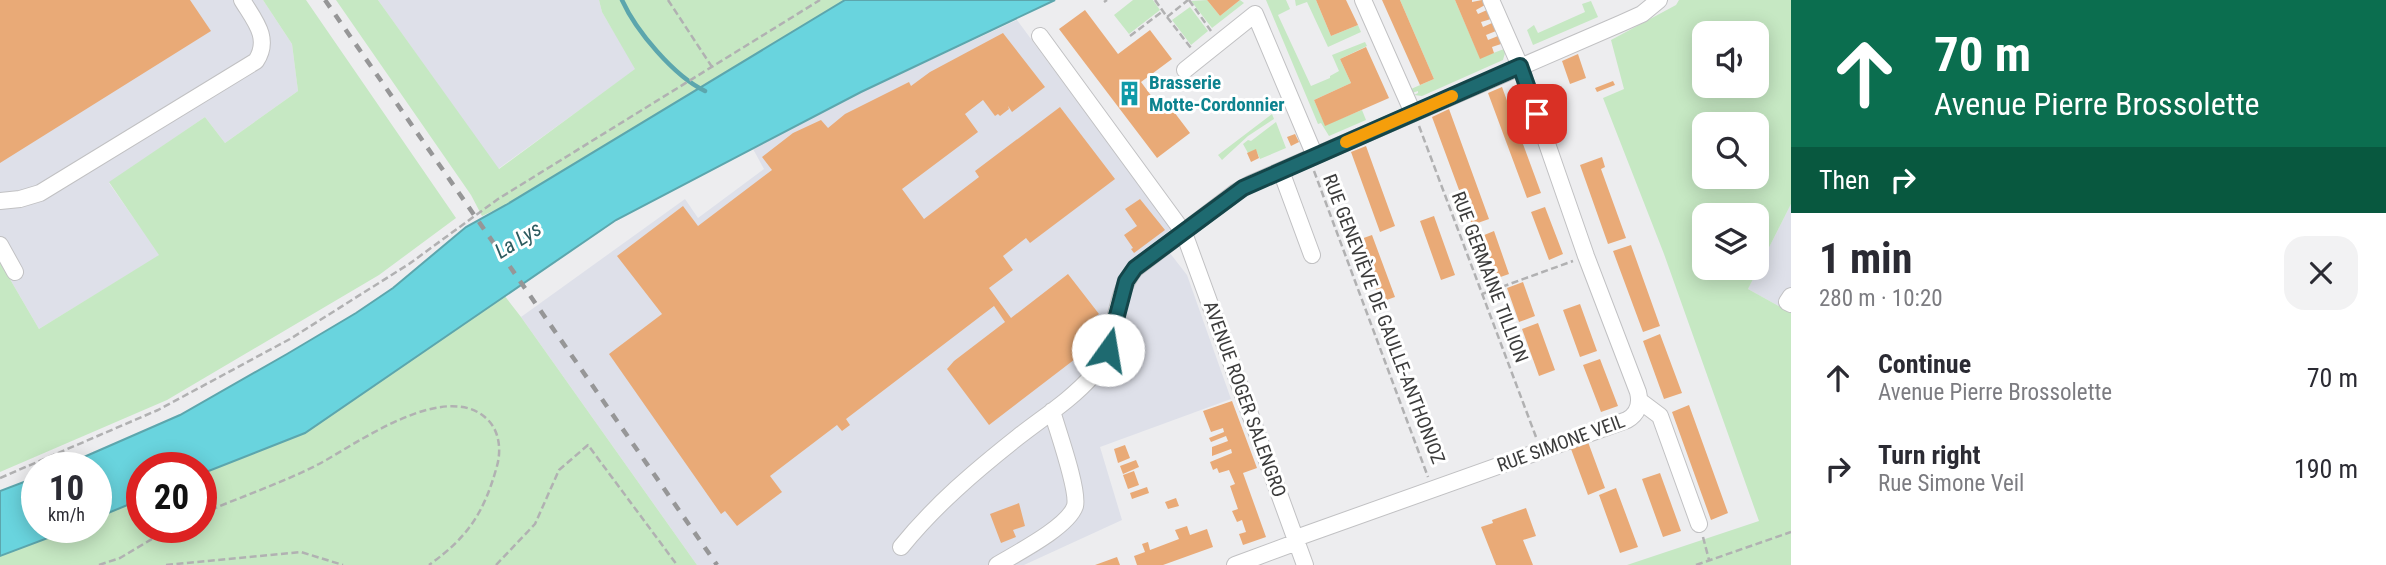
<!DOCTYPE html>
<html lang="en">
<head>
<meta charset="utf-8">
<style>
  :root { --surface:#fff; --page:#f2f2f3; --text:#2b2b33; --muted:#7c7c81 }
  body { margin:0; font-family:"Roboto Condensed",sans-serif; background:var(--page); color:var(--text); height:100vh; display:flex; flex-direction:column; font-size:26px; white-space:nowrap }
  * { box-sizing:border-box; margin:0 }
  p { font-size:23px; color:var(--muted) }
  .icon { flex:none; width:38px; height:38px; fill:none; stroke:currentColor; stroke-width:2; stroke-linecap:round; stroke-linejoin:round }
  .map { position:relative; flex:1; overflow:hidden }
  .side { display:flex; flex-direction:column; background:var(--surface); width:595px }
  .side>* { flex:none }
  .guide { background:#0b6e4f; color:#fff; overflow:hidden }
  .buttons { position:absolute; left:1692px; top:21px; display:grid; gap:14px }
  .buttons a { display:grid; place-items:center; width:77px; height:77px; border-radius:14px; background:var(--surface); box-shadow:0 4px 18px #0003; font-size:35px }
  .speed { position:absolute; left:21px; top:452px; display:flex; gap:14px; font-size:35px; font-weight:700; text-align:center }
  .speed>* { display:grid; place-content:center; width:91px; height:91px; border-radius:50%; background:var(--surface); box-shadow:0 4px 18px #0003; line-height:1 }
  .speed small { font-size:18px; font-weight:400 }
  .speed .limit { border:10px solid #d22; background:#fff; color:#111 }
  .pin { position:absolute; display:grid; place-items:center; width:60px; height:60px; color:#fff; margin:-30px; border-radius:14px; box-shadow:0 4px 10px #0006 }
  .me { position:absolute; width:77px; margin:-38px; rotate:13deg; stroke-linejoin:round; filter:drop-shadow(0 0 5px #0008) }
  .turn { display:flex; align-items:center; gap:24px; height:147px; padding:0 28px; font-size:32px }
  .turn .icon { width:91px; height:91px; stroke-width:2.5 }
  .turn b { display:block; font-size:49px; line-height:60px }
  .then { display:flex; align-items:center; height:66px; padding:0 28px; background:#0003; gap:14px; font-size:26px }
  .round { display:grid; place-items:center; flex:none; width:74px; height:74px; border-radius:21px; background:var(--page) }
  .summary { display:flex; align-items:center; justify-content:space-between; height:119px; padding:0 28px }
  h1 { font-size:42px; font-weight:700; line-height:52px }
  ul { padding:0; list-style:none }
  li { display:flex; align-items:center; gap:21px; height:91px; padding:0 28px }
  li div { flex:1 }
  li b { display:block; font-size:26px }
  li em { font-style:normal }
  main { display:flex; flex:1; min-height:0 }
  .map>svg:first-child { display:block }
  .built { fill:#dee0e9 }
  .green { fill:#c6e8c3; fill-rule:evenodd }
  .water { fill:#69d4de; stroke:#5ca6ad; stroke-width:2 }
  .lines { fill:none; stroke-linecap:round; stroke-linejoin:round }
  .stream { stroke:#5ca6ad; stroke-width:4.5 }
  .building { fill:#e9aa77 }
  .minor-casing { stroke:#c1c1c3; stroke-width:18 }
  .path { stroke:#b1b1b2; stroke-width:2.5; stroke-dasharray:7 3.5; stroke-linecap:butt }
  .minor { stroke:#fff; stroke-width:16 }
  .rail { stroke:#969697; stroke-width:4.5; stroke-dasharray:9 9; stroke-linecap:butt }
  .route-casing { stroke:#144549; stroke-width:18 }
  .route { stroke:#1e6a70; stroke-width:12 }
  .slow { stroke:#f59e0b; stroke-width:12 }
  .labels { text-anchor:middle; dominant-baseline:central; stroke-width:6; stroke-linejoin:round; paint-order:stroke }
  .culture-label { font-size:19px; font-weight:bold; fill:#0d838f; stroke:#fff; text-anchor:start }
  .street-label { font-size:19px; fill:#3c3c3c; stroke:#fff }
  .water-label { font-size:21px; font-style:italic; fill:#2b5a5e; stroke:#fff }
</style>
</head>
<body>
<main>
<div class="map">
<svg width="1791" height="565" viewBox="0 0 1791 565">
  <rect width="100%" height="100%" fill="#ededef"/>
  <path class="built" d="M0,0H263L292,44L298,91L225,143L205,117L109,183L160,255L39,329L0,262Z
    M378,0H599L602,12L636,69L498,169Z
    M1017,20L1171,229L1159,239L1187,275L1231,399L1100,447L1122,520L1024,565H697L521,317L685,199L698,218L764,169L753,149L861,92Z
    M1791,204V313L1748,289Z"/>
  <path class="green" d="M263,0H306L456,218L379,275L167,400L0,472V262L39,329L159,255L109,182L205,117L225,143L298,91L292,44Z
    M336,0H378L499,169L635,69L602,12L599,0H845L506,205L482,216L471,195Z
    M1133,0H1153L1160,10L1129,34L1114,15Z
    M1207,0L1220,16L1240,0L1244,3L1212,28L1191,1Z
    M1266,0H1286L1290,9L1278,15L1311,86L1330,78V76L1339,71L1332,55L1365,42L1367,46L1340,59L1351,83L1314,100L1325,125L1362,110L1366,120L1329,136L1321,123L1318,124Z
    M1295,0H1316L1331,36L1358,25L1361,32L1328,47L1307,2L1296,6Z
    M1400,0H1455L1480,58L1504,49L1505,53L1503,60L1422,96L1414,95L1418,93V91L1412,93L1411,89L1434,79Z
    M1679,0H1791V204L1748,289L1791,313V565H1627L1759,521L1664,254L1603,98L1624,89L1611,40L1676,5ZM1704,33H1757V86H1704ZM1704,124H1757V177H1704ZM1704,215H1757V268H1704Z
    M1591,1L1598,17L1533,45L1527,30L1534,25L1538,33L1585,12L1582,4Z
    M1190,7L1208,31L1191,45L1172,20Z
    M1272,114L1274,119L1248,136L1222,160L1218,155Z
    M1276,122L1286,148L1260,159L1256,150L1248,153L1243,144L1248,140L1251,141Z
    M504,295L521,317L697,565H0V556L77,527H96V518L142,499V527H201V474L305,433Z"/>
  <path class="water" d="M845,0H1055L861,92L616,220L305,433L201,474V467H142V499L96,518V467H61L180,415L287,354L356,313L393,288L466,227L506,205Z
    M37,477V527H77L0,556V491Z"/>
  <g class="lines">
    <path class="stream" d="M622,0C636,31 674,76 705,91"/>
  </g>
  <path class="building" d="M0,0H190L211,31L0,163Z
    M1207,0H1240L1220,16Z
    M1316,0H1346L1358,25L1331,36Z
    M1382,0H1400L1434,79L1420,85Z
    M1455,0H1472V2L1482,0L1485,5L1476,10L1478,14L1487,10L1491,19L1481,22L1483,27L1492,23L1496,31L1486,35L1488,40L1498,36L1501,44L1492,47L1494,53L1480,59Z
    M1085,10L1118,54L1150,30L1172,59L1141,82L1161,109L1168,104L1190,133L1157,158L1059,29Z
    M1003,33L1045,87L1012,112L1008,106L1009,109L1000,116L998,114L995,116L983,100L965,114L978,132L902,189L924,219L979,177L975,171L1060,107L1115,179L1030,243L1026,238L1003,256L1013,270L989,288L1011,318L1068,274L1099,314L1083,326L1096,343L989,425L947,369L954,361L1005,322L994,306L846,419L850,425L842,431L837,425L770,476L782,492L737,526L725,511L721,514L609,354L662,314L617,256L683,206L698,226L772,170L762,157L793,133L821,120L828,128L845,114L909,82L911,86L930,72Z
    M1366,47L1389,98L1325,126L1314,100L1351,83L1340,59Z
    M1578,54L1586,78L1570,84L1562,61Z
    M1613,81L1615,85L1597,92L1595,88Z
    M1502,87L1541,193L1527,198L1488,93Z
    M1449,109L1489,219L1472,225L1432,117Z
    M1295,134L1299,142L1291,146L1287,137Z
    M1366,146L1395,226L1380,232L1351,152Z
    M1256,149L1259,158L1251,162L1247,153Z
    M1602,157L1605,167L1601,169L1626,238L1608,244L1580,165Z
    M1140,199L1165,230L1134,253L1131,249L1133,248L1124,235L1137,226L1125,209Z
    M1545,207L1563,254L1549,260L1531,212Z
    M1434,216L1455,275L1441,280L1420,221Z
    M1494,231L1509,274L1492,280L1477,238Z
    M1372,235L1395,297L1381,302L1358,240Z
    M1631,245L1660,326L1643,332L1613,251Z
    M1523,282L1535,316L1519,322L1507,288Z
    M1580,304L1597,351L1580,357L1563,310Z
    M1538,323L1555,370L1539,376L1522,329Z
    M1660,334L1682,393L1664,399L1643,341Z
    M1600,359L1618,406L1601,412L1583,365Z
    M1232,401L1257,468L1243,473L1266,537L1243,545L1239,534L1246,532L1242,520L1237,522L1232,511L1238,509L1230,486L1235,484L1229,470L1219,473L1217,468L1213,470L1210,462L1232,453L1231,449L1212,456V447L1228,441L1226,436L1211,442L1209,438L1224,432L1223,428L1211,432L1203,411Z
    M1689,405L1728,513L1711,520L1672,412Z
    M1588,442L1605,488L1588,495L1571,449Z
    M1125,445L1130,458L1118,463L1114,449Z
    M1136,460L1139,467L1123,474L1120,466Z
    M1134,471L1139,485L1128,489L1123,475Z
    M1660,473L1681,531L1663,537L1642,479Z
    M1147,487L1149,493L1132,499L1130,493Z
    M1616,488L1638,547L1620,553L1599,495Z
    M1176,498L1179,506L1168,509L1165,502Z
    M1019,503L1025,526L1013,530L1016,537L1001,543L990,514Z
    M1526,508L1536,536L1523,540L1533,565H1496L1481,527L1493,523L1492,520Z
    M1187,526L1190,535L1207,529L1213,547L1163,565H1137L1134,556L1145,552L1142,544L1148,542L1150,550L1179,539L1175,530Z
    M1117,557L1120,565H1095Z"/>
  <g class="lines">
    <defs>
      <path id="minor" d="M1363,0L1413,113
        M1040,36L1184,233L1305,565
        M1185,70L1255,14L1315,156
        M1281,171L1312,255
        M0,201L20,199L40,193L256,61C271,38 254,20 242,0
        M0,245L15,272
        M1791,296L1787,302L1791,304
        M1640,401L1660,416L1699,524
        M1296,538L1627,420C1638,414 1641,404 1638,392L1586,256L1520,66L1491,0
        M901,547C935,505 975,471 1018,437C1042,418 1071,400 1092,376C1119,345 1110,300 1135,269L1236,192L1250,184L1622,23L1642,14L1659,0
        M997,565C1017,553 1068,527 1075,506C1079,490 1057,429 1052,411
        M1235,565L1297,542"/>
    </defs>
    <use href="#minor" class="minor-casing"/>
    <path class="path" d="M668,0L712,67
      M1155,0L1167,17L1188,0
      M1189,0L1211,31
      M1104,2L1107,0
      M1167,17L1191,48
      M1130,36L1163,11
      M1419,126L1536,437
      M1314,171L1428,477
      M1482,294L1573,261
      M0,478L158,410L290,339L409,264L498,199L820,0
      M201,514C240,497 282,483 319,464C358,443 448,377 489,421C500,433 501,452 497,466C484,513 468,537 429,565
      M1703,537L1709,560
      M99,565L120,558L172,527
      M166,565L301,552L343,565
      M496,565L535,524L559,470L588,445L677,565
      M1696,565L1791,532"/>
    <use href="#minor" class="minor"/>
    <path class="rail" d="M325,0L717,565"/>
  </g>
  <g class="lines">
    <defs>
      <path id="route" d="M1108,350L1126,281L1135,268L1243,188L1520,66L1537,114"/>
    </defs>
    <use href="#route" class="route-casing"/>
    <use href="#route" class="route"/>
    <path class="slow" d="M1346,142L1452,96"/>
  </g>
  <defs>
    <symbol id="building-bare" viewBox="-9 -9 18 18"><path d="M-4-6H4V6H1V3H-1V6H-4ZM-2.5-4.3h1.7v1.8h-1.7ZM.8-4.3h1.7v1.8H.8ZM-2.5-1h1.7V.8h-1.7ZM.8-1h1.7V.8H.8Z" fill="#0f9aa8" stroke="#fff" stroke-width="2.5" paint-order="stroke"/></symbol>
  </defs>
  <g fill-rule="evenodd">
    <use href="#building-bare" x="1112" y="76" width="35" height="35"/>
  </g>
  <g class="labels">
    <g class="culture-label">
      <text x="1149" y="82">Brasserie<tspan x="1149" dy="22">Motte-Cordonnier</tspan></text>
    </g>
    <g class="street-label">
      <text transform="translate(1490 277) rotate(69)">RUE GERMAINE TILLION</text>
      <text transform="translate(1384 319) rotate(69)">RUE GENEVIÈVE DE GAULLE-ANTHONIOZ</text>
      <text transform="translate(1245 399) rotate(70)">AVENUE ROGER SALENGRO</text>
      <text transform="translate(1561 443) rotate(-20)">RUE SIMONE VEIL</text>
    </g>
    <g class="water-label">
      <text transform="translate(518 240) rotate(-32)">La Lys</text>
    </g>
  </g>
</svg>
<div class="buttons">
<a><svg class="icon" aria-label="sound" viewBox="0 0 24 24"><path d="M4 9h4l5-4v14l-5-4H4zM17 9q2 3 0 6"/></svg></a>
<a><svg class="icon" aria-label="search" viewBox="0 0 24 24"><circle cx="10" cy="10" r="6"/><path d="M15 15l6 6"/></svg></a>
<a><svg class="icon" aria-label="layers" viewBox="0 0 24 24"><path d="M12 4l9 5-9 5-9-5zM3 14l9 5 9-5"/></svg></a>
</div>
<div class="speed"><div>10<small>km/h</small></div><div class="limit">20</div></div>
<div class="pin" style="left:1537px;top:114px;background:#d93025"><svg class="icon" aria-label="arrive" viewBox="0 0 24 24"><path d="M6 21V4h12l-3 4 3 4H6"/></svg></div>
<svg class="me" style="left:1108px;top:350px" viewBox="-20 -20 40 40"><circle r="19" fill="#fff"/><path d="M0-13L10 11 0 6-10 11z" fill="#1e6a70"/></svg>
</div>
<section class="side">
<div class="guide">
<div class="turn"><svg class="icon" aria-label="ahead" viewBox="0 0 24 24"><path d="M12 20V5M6 11l6-6 6 6"/></svg><div><b>70 m</b>Avenue Pierre Brossolette</div></div>
<div class="then">Then<svg class="icon" aria-label="right" viewBox="0 0 24 24"><path d="M7 20v-9h11M14 6l5 5-5 5"/></svg></div>
</div>
<div class="summary"><div><h1>1 min</h1><p>280 m · 10:20</p></div><a class="round"><svg class="icon" aria-label="close" viewBox="0 0 24 24"><path d="M6 6l12 12M18 6L6 18"/></svg></a></div>
<ul>
<li><svg class="icon" aria-label="ahead" viewBox="0 0 24 24"><path d="M12 20V5M6 11l6-6 6 6"/></svg><div><b>Continue</b><p>Avenue Pierre Brossolette</p></div><em>70 m</em></li>
<li><svg class="icon" aria-label="right" viewBox="0 0 24 24"><path d="M7 20v-9h11M14 6l5 5-5 5"/></svg><div><b>Turn right</b><p>Rue Simone Veil</p></div><em>190 m</em></li>
</ul>
</section>
</main>
</body>
</html>
